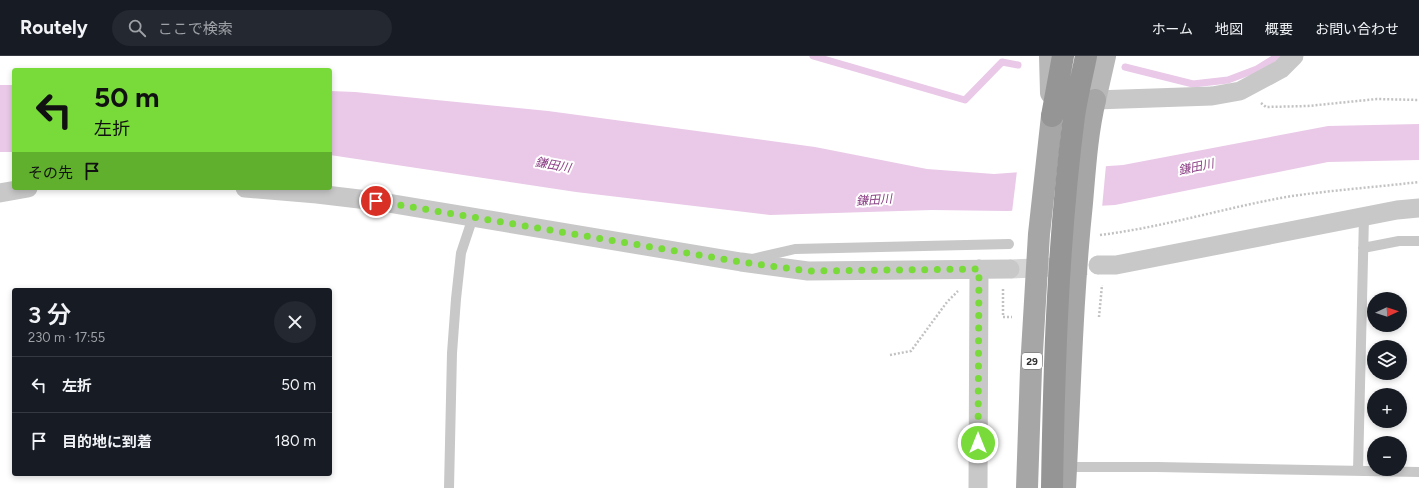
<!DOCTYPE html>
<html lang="ja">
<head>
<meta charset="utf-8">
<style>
  :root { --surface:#171b24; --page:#242831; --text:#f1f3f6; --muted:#9ea1a6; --line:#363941 }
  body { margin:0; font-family:Figtree,"Noto Sans JP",sans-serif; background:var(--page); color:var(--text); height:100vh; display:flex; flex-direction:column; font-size:15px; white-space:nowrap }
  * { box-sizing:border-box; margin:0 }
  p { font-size:13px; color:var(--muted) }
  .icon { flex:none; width:22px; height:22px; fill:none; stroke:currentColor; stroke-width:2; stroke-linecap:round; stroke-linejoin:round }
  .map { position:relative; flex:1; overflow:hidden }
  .sheet { position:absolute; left:12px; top:232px; width:320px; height:188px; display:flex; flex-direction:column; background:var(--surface); border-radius:4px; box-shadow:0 2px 6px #0003 }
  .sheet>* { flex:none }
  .guide { position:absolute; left:12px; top:12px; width:320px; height:122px; border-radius:4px; box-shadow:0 2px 6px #0003; background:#78db39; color:#111; overflow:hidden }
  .needle { width:26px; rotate:87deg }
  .buttons { position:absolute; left:1367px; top:236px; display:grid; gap:8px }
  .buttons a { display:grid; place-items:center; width:40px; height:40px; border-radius:50%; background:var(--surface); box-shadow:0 2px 6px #0003; font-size:20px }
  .pin { position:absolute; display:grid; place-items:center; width:34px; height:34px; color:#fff; margin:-17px; border:2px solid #fff; border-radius:50%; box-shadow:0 1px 4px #0007 }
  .me { position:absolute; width:44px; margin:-22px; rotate:0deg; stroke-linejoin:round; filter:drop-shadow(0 0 3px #0008) }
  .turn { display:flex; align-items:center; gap:14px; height:84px; padding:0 16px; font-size:18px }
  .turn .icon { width:52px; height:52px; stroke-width:2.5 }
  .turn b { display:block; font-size:28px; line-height:34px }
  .then { display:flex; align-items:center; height:38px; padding:0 16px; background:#0003; gap:8px; font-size:15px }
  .round { display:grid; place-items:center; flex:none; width:42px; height:42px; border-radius:21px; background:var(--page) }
  .summary { display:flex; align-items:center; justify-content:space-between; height:68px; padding:0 16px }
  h1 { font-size:24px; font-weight:600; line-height:30px }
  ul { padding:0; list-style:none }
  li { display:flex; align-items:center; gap:12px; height:56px; padding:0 16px; border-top:1px solid var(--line) }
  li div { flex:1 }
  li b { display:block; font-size:15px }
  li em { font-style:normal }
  header { display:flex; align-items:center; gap:24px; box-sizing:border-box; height:56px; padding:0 20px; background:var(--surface); border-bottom:1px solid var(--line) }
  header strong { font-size:19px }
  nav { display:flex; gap:22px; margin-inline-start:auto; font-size:14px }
  .search { width:280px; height:36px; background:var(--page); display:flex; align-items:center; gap:10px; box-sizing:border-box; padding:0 14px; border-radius:22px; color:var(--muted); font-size:15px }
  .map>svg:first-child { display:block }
  .water { fill:#e9c9e7 }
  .pier { fill:#fff }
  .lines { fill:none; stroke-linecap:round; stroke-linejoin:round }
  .stream { stroke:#e9c9e7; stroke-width:7 }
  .street-tunnel { stroke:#d5d5d5; stroke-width:19; stroke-dasharray:19 10; stroke-linecap:butt }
  .path { stroke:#c2c2c2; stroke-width:2.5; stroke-dasharray:2 2; stroke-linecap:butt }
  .lane { stroke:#c8c8c8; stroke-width:10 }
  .street { stroke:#c8c8c8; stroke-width:19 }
  .secondary { stroke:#b8b8b8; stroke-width:22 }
  .primary { stroke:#a6a6a6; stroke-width:22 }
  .highway { stroke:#959595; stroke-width:22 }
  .route { stroke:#78db39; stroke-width:7; stroke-dasharray:0 12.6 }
  .labels { text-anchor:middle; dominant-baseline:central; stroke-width:4; stroke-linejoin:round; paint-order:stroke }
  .shield { fill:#fff; stroke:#6d6d6d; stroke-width:1 }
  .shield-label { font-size:10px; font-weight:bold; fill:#2e2e2e }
  .water-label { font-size:12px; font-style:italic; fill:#8b4085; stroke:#fff }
</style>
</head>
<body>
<header>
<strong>Routely</strong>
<div class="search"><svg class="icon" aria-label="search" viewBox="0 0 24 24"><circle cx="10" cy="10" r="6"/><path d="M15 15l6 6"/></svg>ここで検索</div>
<nav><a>ホーム</a><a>地図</a><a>概要</a><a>お問い合わせ</a></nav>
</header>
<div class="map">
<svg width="1419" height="432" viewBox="0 0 1419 432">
  <rect width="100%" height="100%" fill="#fff"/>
  <path class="water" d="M0,29H14V96H0Z
    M330,35L355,36L548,55L815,91L927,113L994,118L1123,109L1328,70L1419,68V104L1328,106L1115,149L1007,155L932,154L770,159L576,136L330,99Z"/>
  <path class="pier" d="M1106,109L1102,152L1012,156L1017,115Z"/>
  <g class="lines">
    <path class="stream" d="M813,0L965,44L1002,6L1018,9
      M1125,11L1193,28L1228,24L1257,13L1278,0"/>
    <path class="street-tunnel" d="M1010,213L1098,209"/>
    <path class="path" d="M1261,47L1266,51L1308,50L1377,43L1419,44
      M1100,179C1165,171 1227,151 1292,140C1334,134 1377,131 1419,126
      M1003,233V261H1012
      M1099,261L1102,229
      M890,299L911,295L947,246L958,235"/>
    <path class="lane" d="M1363,192L1399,185H1419
      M752,203L795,193L1009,188
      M1066,411H1157L1419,416
      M1358,415L1364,160
      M449,432L452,297L456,243L461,197L473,161"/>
    <path class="street" d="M1095,44L1212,40L1240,35L1281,13L1294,0
      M245,132L317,138L376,145L741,206L808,215L1010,213
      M0,137L28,132
      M1098,209H1116L1397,154L1419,152
      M978,432L979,213"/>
    <path class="secondary" d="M1050,0L1051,37
      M1095,44L1105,0"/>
    <path class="primary" d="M1027,432L1031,313L1039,178L1052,60
      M1065,432C1070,337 1072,242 1082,147C1085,112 1087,78 1095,44"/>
    <path class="highway" d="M1052,60L1063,0
      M1052,432C1054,308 1058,183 1074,60C1077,40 1082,20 1086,0"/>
  </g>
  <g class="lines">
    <path class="route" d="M376,145L741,206L808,215L979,213L978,387"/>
  </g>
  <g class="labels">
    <rect class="shield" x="1022" y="297" width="20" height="16" rx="3"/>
    <g class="shield-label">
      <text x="1032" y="305">29</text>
    </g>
    <g class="water-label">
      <text transform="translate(553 109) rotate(10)">鎌田川</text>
      <text transform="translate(1196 111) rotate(-12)">鎌田川</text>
      <text transform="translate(874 144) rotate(-4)">鎌田川</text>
    </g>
  </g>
</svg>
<div class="buttons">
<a><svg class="needle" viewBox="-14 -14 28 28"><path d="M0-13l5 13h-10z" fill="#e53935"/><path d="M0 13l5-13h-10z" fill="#9ea1a6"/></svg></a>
<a><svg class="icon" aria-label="layers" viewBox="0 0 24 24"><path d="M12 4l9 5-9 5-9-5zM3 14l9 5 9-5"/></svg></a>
<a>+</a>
<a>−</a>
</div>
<div class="pin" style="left:376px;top:145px;background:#d93025"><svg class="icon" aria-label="arrive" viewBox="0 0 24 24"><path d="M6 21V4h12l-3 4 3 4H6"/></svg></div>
<svg class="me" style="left:978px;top:387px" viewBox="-20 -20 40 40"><circle r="17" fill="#78db39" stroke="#fff" stroke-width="3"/><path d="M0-11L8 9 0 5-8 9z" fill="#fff"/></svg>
<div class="guide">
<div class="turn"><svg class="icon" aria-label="left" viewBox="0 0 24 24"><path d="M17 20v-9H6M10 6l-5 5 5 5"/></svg><div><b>50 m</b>左折</div></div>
<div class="then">その先<svg class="icon" aria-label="arrive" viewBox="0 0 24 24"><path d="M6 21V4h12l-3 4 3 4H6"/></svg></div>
</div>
<section class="sheet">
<div class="summary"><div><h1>3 分</h1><p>230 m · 17:55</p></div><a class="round"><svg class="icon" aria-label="close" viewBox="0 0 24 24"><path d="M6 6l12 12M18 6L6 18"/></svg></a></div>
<ul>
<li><svg class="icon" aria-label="left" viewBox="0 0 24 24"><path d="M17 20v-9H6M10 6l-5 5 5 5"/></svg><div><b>左折</b></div><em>50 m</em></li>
<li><svg class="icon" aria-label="arrive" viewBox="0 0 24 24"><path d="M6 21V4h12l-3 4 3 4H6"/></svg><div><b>目的地に到着</b></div><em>180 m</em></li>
</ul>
</section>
</div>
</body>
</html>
